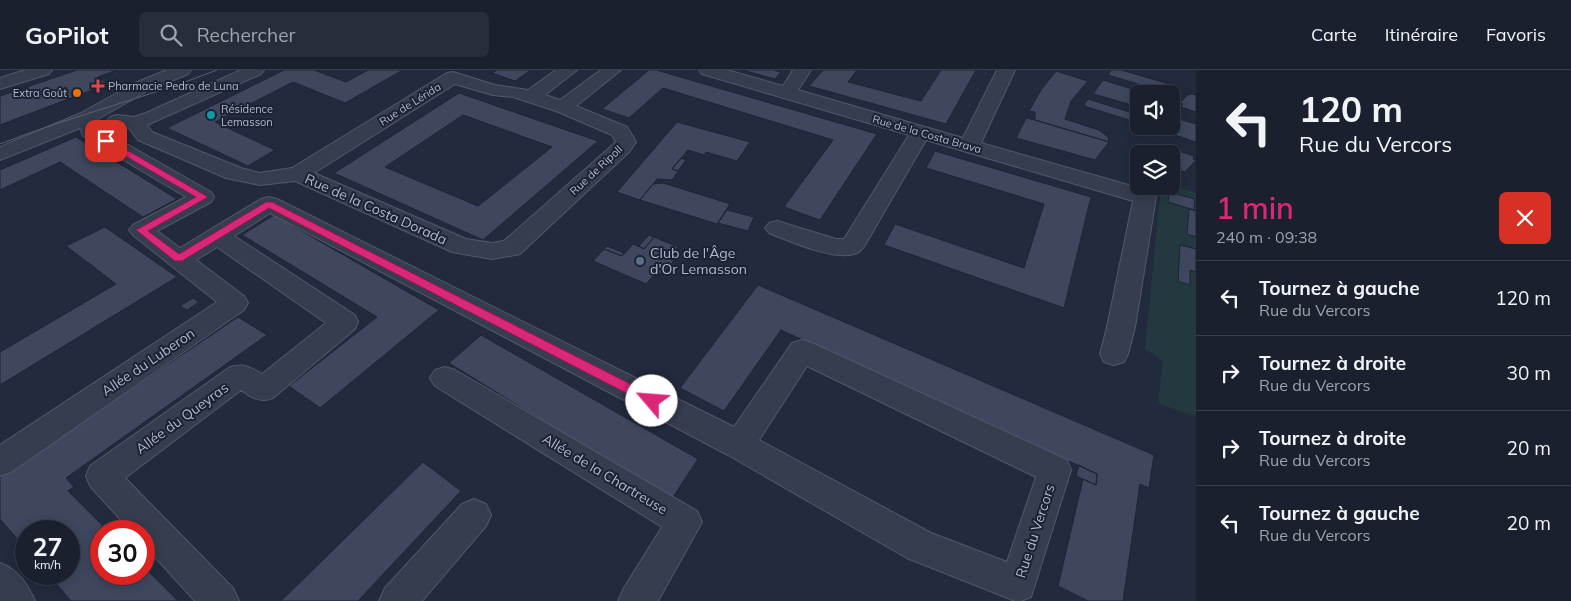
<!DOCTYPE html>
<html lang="fr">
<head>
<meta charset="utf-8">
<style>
  :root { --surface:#1a202e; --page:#272d3a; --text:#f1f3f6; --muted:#9fa3aa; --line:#383e4a; --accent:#db2777 }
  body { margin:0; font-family:Mulish,sans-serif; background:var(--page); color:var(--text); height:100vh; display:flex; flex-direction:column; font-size:19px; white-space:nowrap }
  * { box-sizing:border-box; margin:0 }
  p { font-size:16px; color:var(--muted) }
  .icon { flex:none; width:28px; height:28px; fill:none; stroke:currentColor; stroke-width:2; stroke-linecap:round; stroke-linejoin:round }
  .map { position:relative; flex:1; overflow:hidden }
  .drawer { display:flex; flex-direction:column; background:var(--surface); width:375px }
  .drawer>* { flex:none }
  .guide { background:#1a202e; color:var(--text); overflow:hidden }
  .fabs { position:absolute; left:1130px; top:15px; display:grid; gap:10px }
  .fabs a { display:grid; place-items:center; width:50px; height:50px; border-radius:8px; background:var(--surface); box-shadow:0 2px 12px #0003,0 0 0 1px var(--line); font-size:25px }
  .speed { position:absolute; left:15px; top:450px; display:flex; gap:10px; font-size:25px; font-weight:700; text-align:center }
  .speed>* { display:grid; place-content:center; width:65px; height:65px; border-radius:50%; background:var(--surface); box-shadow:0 2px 12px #0003,0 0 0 1px var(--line); line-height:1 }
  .speed small { font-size:12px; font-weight:400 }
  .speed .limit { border:8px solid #d22; background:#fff; color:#111 }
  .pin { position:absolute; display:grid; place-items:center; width:42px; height:42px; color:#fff; margin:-21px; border-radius:10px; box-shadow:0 2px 8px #0006 }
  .me { position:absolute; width:55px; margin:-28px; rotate:297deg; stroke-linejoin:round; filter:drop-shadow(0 0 4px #0008) }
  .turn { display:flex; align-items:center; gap:18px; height:105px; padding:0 20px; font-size:22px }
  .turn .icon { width:65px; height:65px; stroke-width:2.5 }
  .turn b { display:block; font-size:35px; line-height:42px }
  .round { display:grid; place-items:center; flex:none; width:52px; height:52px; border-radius:8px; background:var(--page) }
  .head { display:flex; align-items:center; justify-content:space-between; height:85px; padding:0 20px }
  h1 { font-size:30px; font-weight:600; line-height:38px; color:var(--accent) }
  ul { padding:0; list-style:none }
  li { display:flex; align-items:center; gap:15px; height:75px; padding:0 20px; border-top:1px solid var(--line) }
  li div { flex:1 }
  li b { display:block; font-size:19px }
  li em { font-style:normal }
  header { display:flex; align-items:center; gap:30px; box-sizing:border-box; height:70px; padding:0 25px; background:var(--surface); border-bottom:1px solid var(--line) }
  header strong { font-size:24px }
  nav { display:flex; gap:28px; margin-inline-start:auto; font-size:18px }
  .search { width:350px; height:45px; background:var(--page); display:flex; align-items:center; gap:12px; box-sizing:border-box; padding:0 18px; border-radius:8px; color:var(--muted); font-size:19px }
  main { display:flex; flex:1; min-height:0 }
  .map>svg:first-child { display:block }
  .green { fill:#24393f }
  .building { fill:#3e475e; stroke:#1d2435; fill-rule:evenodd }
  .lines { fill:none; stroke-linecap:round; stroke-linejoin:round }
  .minor-casing { stroke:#515869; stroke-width:2 }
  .minor { fill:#363d4e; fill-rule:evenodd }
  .tram { stroke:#586175; stroke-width:1 }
  .route { fill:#db2777; stroke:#8e194d }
  .health-dot { fill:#e0444e; stroke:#1b2233; stroke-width:2 }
  .food-dot { fill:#e8710a; stroke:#1b2233; stroke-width:2 }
  .culture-dot { fill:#0f9aa8; stroke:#1b2233; stroke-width:2 }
  .service-dot { fill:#5c6f8a; stroke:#1b2233; stroke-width:2 }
  .labels { text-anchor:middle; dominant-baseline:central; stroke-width:4; stroke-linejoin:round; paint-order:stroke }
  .far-poi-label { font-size:11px; fill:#b2b8c9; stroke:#1b2233; text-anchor:start }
  .far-street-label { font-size:11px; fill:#b2b8c9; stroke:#1b2233 }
  .street-label { font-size:14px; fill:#b2b8c9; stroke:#1b2233 }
  .poi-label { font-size:14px; fill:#b2b8c9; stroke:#1b2233; text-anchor:start }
</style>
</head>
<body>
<header>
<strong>GoPilot</strong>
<div class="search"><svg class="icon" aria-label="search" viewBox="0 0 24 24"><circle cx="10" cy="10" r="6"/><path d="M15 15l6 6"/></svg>Rechercher</div>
<nav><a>Carte</a><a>Itinéraire</a><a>Favoris</a></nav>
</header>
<main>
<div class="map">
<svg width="1196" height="531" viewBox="0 0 1196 531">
  <rect width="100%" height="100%" fill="#222b3e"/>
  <path class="green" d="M1171,115L1196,123V347L1158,333L1163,291L1145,279L1161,116Z"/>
  <path class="building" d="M77,0H117L98,7L108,14L0,55V26Z
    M284,0H314L346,12L368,0H403L345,33L293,12L215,52L275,80L248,96L167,58Z
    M497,0H531L515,11L492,3Z
    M649,0H656L877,64L820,150L784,137L833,70L663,18L629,48L602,39Z
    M742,0H773L781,2L775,9Z
    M823,0H857L848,12L921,31L941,0H976L946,54L809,16Z
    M1111,0H1121L1173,15L1168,23L1108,5Z
    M1056,1L1088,11L1071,31L1065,49L1099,60L1108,67L1109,72L1035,50V42L1029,41L1041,20Z
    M1103,10L1148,24H1139V37L1093,24Z
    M459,23L598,71L483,170L334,103ZM463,45L552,77L478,136L385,97Z
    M1191,24L1196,25V42L1181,37L1183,34L1180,33L1186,26Z
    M1088,29L1139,45V53L1087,37L1084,34Z
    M1172,47L1196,54V72L1163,61L1165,58L1163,56H1171Z
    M1026,48L1035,50L1109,72L1095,90L1016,68Z
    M677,52L750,72L737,91L706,82L704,85L688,80L672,99L678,101L672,110L657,109L640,130L617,122Z
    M76,67L120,94L177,129L143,147L60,92L0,120V100Z
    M1155,73L1194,86L1193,89L1196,90L1185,102L1171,97V84H1144L1150,75H1153Z
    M935,81L1091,127L1064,238L884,175L895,154L1024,198L1044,134L926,98Z
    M681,88L686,90L678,101L672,99Z
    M663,113L715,129L730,134L717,154L640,130L653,114Z
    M1169,122L1195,129L1194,140L1168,132Z
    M1189,139L1196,141V167L1187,164Z
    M727,140L754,147L748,161L718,153Z
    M274,145L439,240L320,338L289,316L377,247L242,165Z
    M105,157L177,207L0,315V282L116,214L66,176Z
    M649,165L654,167L644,179L639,176Z
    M654,167L678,177L668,188L674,191L662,204L657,202L646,214L593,191L604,179L622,186L633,174L644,179Z
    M1180,175L1196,179V202L1190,200V215L1178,211Z
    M607,176L624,183L622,186L604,179Z
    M758,215L1154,385L1149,418L1140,414L1123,531H1088L1058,516L1083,409L1096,415L1097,404L781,260L724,341L680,318Z
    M193,228L199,232L187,240L180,236Z
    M238,247L267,265L66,408L74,417L68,421L108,461H101V504H144V497L178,531H71L48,504H69V461H26V479L0,449V407Z
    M481,265L698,389L671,430L449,293Z
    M423,392L461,421L358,531H281Z
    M1079,395L1097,404L1096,415L1076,406Z"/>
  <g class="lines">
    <defs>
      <path id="minor" d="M25,0H52L49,4L0,19V8Z
        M167,0H191L188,4L147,21L98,49L100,59L211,122L214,127L211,132L157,161L180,178L261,129L269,127L277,129L734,357L792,273L802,270L812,273L1067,390L1071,400L1031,527L1021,531H1015L907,488L728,385L270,143L234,166L355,245L358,252L355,259L273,328C260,333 252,328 241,320L125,408L233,518L239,531H195L144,475V461H131L90,416L86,406L90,396L230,297C243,293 250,297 262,304L326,253L217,177L196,190L244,226L248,233L244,240L11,402L0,406V375L217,232L133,165L129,160L133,155L186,127L83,66L80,58L0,90V77L81,43L135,13ZM807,296L1036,407L1007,492L931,463L759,370Z
        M241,0H264L261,4L147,55L152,62L241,98L260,103L292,98L447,3L453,2L495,15L528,20L556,0H577L545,25L560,30L601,0H621L576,36L627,57L636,72L629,82L520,184L492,189L452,182L295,111L260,115L226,108L138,70L129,58L110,55L107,51L110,47L117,45L134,47L146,43ZM455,14L493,25L513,27L556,41L612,65L616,72L504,171L492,173L466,169L314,103Z
        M699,0H727L783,16L793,0H811L798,20L963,68L997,0H1015L981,73L1153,122L1156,127L1135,257L1128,284L1124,292L1114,295L1104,292L1100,284L1107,257L1133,131L926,70L865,175C863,178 860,182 857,183C835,192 790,171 769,163L765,158L769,153L777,151L836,169H844L909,65L702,4Z
        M445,297L455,300L697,441L702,452L658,531H618L624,518L662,457L435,316L430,308L435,300Z
        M474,429L486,434L491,445L486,456L422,531H379L385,518L462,434Z
        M0,493C18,500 27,513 35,531H0Z"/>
    </defs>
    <use href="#minor" class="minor-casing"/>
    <use href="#minor" class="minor"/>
    <path class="tram" d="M0,74C71,46 146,28 217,0"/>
  </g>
  <path class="route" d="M106,68L208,127L148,161L179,184L266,132H272L656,327L658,331L656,334H647L269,138L182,191H175L136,160L196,127L103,73V69Z"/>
  <path class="health-dot" d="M95.5 8.5h5v5h5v5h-5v5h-5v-5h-5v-5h5z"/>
  <circle class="food-dot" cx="77" cy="23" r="5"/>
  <circle class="culture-dot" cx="211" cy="45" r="5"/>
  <circle class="service-dot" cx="640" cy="191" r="5"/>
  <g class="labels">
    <g class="far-poi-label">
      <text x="108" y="16">Pharmacie Pedro de Luna</text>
      <text x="67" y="23" text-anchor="end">Extra Goût</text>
      <text x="221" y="39">Résidence<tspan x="221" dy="13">Lemasson</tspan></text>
    </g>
    <g class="far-street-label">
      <text transform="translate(410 34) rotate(-32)">Rue de Lérida</text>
      <text transform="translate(927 64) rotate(16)">Rue de la Costa Brava</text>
      <text transform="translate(596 100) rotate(-43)">Rue de Ripoll</text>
    </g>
    <g class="street-label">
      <text transform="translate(376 139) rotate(24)">Rue de la Costa Dorada</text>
      <text transform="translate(148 292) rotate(-34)">Allée du Luberon</text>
      <text transform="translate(182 348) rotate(-36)">Allée du Queyras</text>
      <text transform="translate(605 404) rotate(31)">Allée de la Chartreuse</text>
      <text transform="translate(1035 461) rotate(-72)">Rue du Vercors</text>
    </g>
    <g class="poi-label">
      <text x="650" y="183">Club de l'Âge<tspan x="650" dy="16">d'Or Lemasson</tspan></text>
    </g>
  </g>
</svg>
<div class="fabs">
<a><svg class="icon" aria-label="sound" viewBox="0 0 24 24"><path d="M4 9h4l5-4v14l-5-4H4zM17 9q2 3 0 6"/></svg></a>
<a><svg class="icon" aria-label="layers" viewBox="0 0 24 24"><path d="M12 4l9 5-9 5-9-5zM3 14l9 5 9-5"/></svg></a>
</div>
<div class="speed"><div>27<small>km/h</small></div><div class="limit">30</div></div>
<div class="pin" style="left:106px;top:71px;background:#d93025"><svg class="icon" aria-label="arrive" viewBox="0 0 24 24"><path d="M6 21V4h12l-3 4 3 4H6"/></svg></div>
<svg class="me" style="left:652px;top:331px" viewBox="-20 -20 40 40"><circle r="19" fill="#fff"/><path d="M0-13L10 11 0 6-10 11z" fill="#db2777"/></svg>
</div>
<section class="drawer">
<div class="guide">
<div class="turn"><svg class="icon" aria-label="left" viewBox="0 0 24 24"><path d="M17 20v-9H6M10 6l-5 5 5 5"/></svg><div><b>120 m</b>Rue du Vercors</div></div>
</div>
<div class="head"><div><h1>1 min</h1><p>240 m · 09:38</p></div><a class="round" style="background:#d93025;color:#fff"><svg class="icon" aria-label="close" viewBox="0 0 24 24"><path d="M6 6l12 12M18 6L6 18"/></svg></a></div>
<ul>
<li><svg class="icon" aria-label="left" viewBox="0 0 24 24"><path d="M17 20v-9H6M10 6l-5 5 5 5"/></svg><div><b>Tournez à gauche</b><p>Rue du Vercors</p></div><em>120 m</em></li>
<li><svg class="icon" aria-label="right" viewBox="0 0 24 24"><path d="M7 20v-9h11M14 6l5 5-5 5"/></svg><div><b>Tournez à droite</b><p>Rue du Vercors</p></div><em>30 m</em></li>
<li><svg class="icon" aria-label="right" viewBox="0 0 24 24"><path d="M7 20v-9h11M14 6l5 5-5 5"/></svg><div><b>Tournez à droite</b><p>Rue du Vercors</p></div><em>20 m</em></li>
<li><svg class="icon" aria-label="left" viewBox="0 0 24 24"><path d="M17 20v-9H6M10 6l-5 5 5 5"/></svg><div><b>Tournez à gauche</b><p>Rue du Vercors</p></div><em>20 m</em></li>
</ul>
</section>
</main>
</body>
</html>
